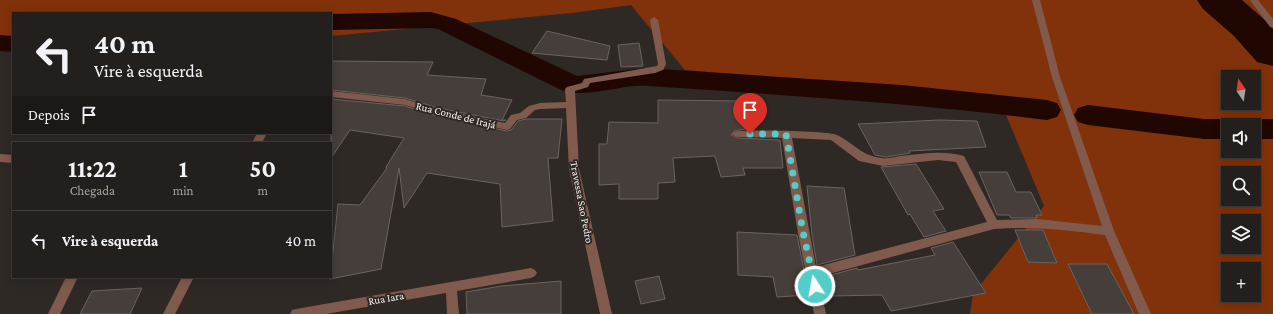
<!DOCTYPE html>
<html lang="pt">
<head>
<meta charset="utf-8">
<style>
  :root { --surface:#231f1c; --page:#2b2725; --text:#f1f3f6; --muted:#a3a2a3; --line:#403d3b }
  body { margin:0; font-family:"Crimson Pro",serif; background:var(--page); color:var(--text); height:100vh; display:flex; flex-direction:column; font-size:15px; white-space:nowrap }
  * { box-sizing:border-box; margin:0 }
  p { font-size:13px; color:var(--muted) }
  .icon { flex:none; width:22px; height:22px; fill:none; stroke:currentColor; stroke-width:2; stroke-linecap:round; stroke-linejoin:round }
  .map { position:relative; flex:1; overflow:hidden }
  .sheet { position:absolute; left:12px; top:142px; width:320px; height:136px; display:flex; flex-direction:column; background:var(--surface); border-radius:0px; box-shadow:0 2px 10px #0003,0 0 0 1px var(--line) }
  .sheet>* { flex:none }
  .top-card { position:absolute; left:12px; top:12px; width:320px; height:122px; border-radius:0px; box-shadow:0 2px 10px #0003,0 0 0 1px var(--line); background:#231f1c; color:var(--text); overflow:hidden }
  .needle { width:26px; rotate:347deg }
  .buttons { position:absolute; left:1221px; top:70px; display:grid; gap:8px }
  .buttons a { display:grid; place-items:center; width:40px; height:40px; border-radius:0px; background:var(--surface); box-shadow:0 2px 10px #0003,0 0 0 1px var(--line); font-size:20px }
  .pin { position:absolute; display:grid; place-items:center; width:34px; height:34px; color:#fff; margin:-41px -17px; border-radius:50% 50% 50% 0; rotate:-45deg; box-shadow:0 0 4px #0007 }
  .pin .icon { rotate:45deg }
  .me { position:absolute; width:44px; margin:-22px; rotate:349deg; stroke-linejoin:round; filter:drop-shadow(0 0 3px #0008) }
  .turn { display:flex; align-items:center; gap:14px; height:84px; padding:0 16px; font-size:18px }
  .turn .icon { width:52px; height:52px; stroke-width:2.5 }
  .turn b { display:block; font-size:28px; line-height:34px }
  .then { display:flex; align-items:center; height:38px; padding:0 16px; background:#0003; gap:8px; font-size:15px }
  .eta { display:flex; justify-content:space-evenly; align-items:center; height:68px; text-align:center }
  .eta b { font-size:24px; font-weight:700; line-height:28px }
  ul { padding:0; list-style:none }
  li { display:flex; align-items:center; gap:12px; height:60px; padding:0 16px; border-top:1px solid var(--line) }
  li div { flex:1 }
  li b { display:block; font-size:15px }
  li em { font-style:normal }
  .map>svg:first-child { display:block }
  .forest { fill:#82320b; fill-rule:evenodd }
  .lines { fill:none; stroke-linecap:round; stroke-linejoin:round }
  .canal { fill:#210701; fill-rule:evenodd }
  .river { fill:#210701; fill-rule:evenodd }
  .building { fill:#463e3b; stroke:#6b6360 }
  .street { fill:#805b4d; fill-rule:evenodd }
  .route { stroke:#53cdc9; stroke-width:7; stroke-dasharray:0 12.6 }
  .labels { text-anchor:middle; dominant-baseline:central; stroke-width:4; stroke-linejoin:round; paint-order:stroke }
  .street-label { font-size:11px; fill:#f5f0ee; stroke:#2f2926 }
</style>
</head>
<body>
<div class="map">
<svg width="1273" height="314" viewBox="0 0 1273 314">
  <rect width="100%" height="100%" fill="#2f2926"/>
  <path class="forest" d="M0,0H1273V314H970L973,294L1044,206L999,98L685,70L631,5L572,13L331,36V13H13V42H0ZM1228,77H1254V103H1228ZM1228,125H1254V151H1228ZM1228,173H1254V199H1228ZM1228,221H1254V247H1228ZM1228,269H1254V295H1228Z"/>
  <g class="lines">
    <path class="canal" d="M431,12L456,19L577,76L646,68L902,85L1047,100L1057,103L1061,110L1057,117L1047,120C915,103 782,95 648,86C619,84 591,99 561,90L438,29L431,28L331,30V14Z
      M0,35L13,36V52L0,51Z
      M1088,105L1204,119H1228L1238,122L1240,125H1228V139H1204L1088,125L1078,122L1074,115L1078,108Z
      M1254,119H1273V139H1254V125H1242L1244,122Z"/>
    <path class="river" d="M1197,0H1242L1273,27V66L1257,62L1234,36L1203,9Z"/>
  </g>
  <path class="building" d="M547,31L610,46L607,60L532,53Z
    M639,43L643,66L621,67L618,45Z
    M331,61L433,62L427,75L486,79L481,95L512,100L502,120H506L504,121L438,108L405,98L331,90Z
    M331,99L405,106L438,116L507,131L511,130L518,121L526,119H562L558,158H548L553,221L502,227L500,184L427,173L404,208L399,168L381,269L330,279L338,204L360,205L387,168L386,167L404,138L350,130L331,158Z
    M658,100L741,101L745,129L734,131L731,135L737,138L780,140L783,168H743L745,175L721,177L715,156L673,158L675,182L658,183V199H619V184L599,185V144H607L609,122L658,123Z
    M939,120L977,121L986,147L909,151L910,153L886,157L875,155L858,124Z
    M916,164L944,209L933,211L946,231L924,237L910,214L908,215L881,167Z
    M979,172H1007L1016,192H1031L1042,215H1036L1037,218H1011L1009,215H997Z
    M807,186L844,188L855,255L817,265L812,235Z
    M1015,230H1043L1057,263L1028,262Z
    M737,232L797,235L809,295L777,297L773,277L738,275Z
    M953,242L986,293L891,311L882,295L831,296V294L823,295L820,278L857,268L858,270L935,255L931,248Z
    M1068,264H1107L1134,314H1092Z
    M659,276L665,299L641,304L635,281Z
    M561,281V314H467L466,292L501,286Z
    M142,288L130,314H80L92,291Z"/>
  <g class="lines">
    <path class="street" d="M1032,0H1040L1060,77L1114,231L1151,314H1139L1105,235C1068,230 1032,226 994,229L818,277L826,314H814L798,233L782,138L737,137L734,136L732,134L734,132C743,129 829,131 837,135C854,143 861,156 882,158C888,159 894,157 900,156C922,154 942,150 964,156L997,220L1037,219L1102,226L1052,77ZM792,138L831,140L859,161L883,166L938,160L956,162L987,222L816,267Z
      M1250,0H1258L1273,19V28L1270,27Z
      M654,17L658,20L666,64L663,70L655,73L590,83L588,87L575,91L579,169L612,314H600L569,169L566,108L540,109L535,110L526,118L517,120L510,129L507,130L438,115L405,105L331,97V91L405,99L438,109L505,123L511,115L520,113L529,106L540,103L566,102L565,89L567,87L582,83L584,79L657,66L658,64L650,20Z
      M257,133H267L262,143H252Z
      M0,154L13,155V163L0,162Z
      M531,268L535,270L537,273L535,276L531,278L457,291L459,314H447L446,293L326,314H290L292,310L296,309Z
      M66,277H78L60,314H48Z
      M182,277H194L175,314H163Z"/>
  </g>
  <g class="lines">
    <path class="route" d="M750,134H786L803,232L815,286"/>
  </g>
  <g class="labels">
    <g class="street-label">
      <text transform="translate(456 115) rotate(14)">Rua Conde de Irajá</text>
      <text transform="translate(582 202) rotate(79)">Travessa Sao Pedro</text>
      <text transform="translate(386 298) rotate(-10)">Rua Iara</text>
    </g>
  </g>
</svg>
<div class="buttons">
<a><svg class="needle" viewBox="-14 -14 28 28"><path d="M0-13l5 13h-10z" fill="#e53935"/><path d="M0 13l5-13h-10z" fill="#a3a2a3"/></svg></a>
<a><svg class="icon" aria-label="sound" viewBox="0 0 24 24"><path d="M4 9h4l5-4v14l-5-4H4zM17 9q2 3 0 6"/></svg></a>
<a><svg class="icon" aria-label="search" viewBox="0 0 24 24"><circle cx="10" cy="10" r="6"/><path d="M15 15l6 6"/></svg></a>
<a><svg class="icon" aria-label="layers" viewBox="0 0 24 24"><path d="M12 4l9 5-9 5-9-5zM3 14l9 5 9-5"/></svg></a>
<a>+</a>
</div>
<div class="pin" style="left:750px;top:134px;background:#d93025"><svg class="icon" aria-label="arrive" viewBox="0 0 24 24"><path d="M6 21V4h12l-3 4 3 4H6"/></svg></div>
<svg class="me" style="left:815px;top:286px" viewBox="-20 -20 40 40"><circle r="17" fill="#53cdc9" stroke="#fff" stroke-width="3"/><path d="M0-11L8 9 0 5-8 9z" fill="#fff"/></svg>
<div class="top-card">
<div class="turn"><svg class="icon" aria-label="left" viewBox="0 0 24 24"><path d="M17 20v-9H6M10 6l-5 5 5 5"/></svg><div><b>40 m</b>Vire à esquerda</div></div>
<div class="then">Depois<svg class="icon" aria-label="arrive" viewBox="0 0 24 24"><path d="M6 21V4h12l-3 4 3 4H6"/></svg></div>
</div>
<section class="sheet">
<div class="eta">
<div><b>11:22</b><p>Chegada</p></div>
<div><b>1</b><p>min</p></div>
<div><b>50</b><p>m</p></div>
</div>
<ul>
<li><svg class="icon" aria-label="left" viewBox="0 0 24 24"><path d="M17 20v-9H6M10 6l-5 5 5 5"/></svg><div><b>Vire à esquerda</b></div><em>40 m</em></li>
</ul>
</section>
</div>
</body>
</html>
